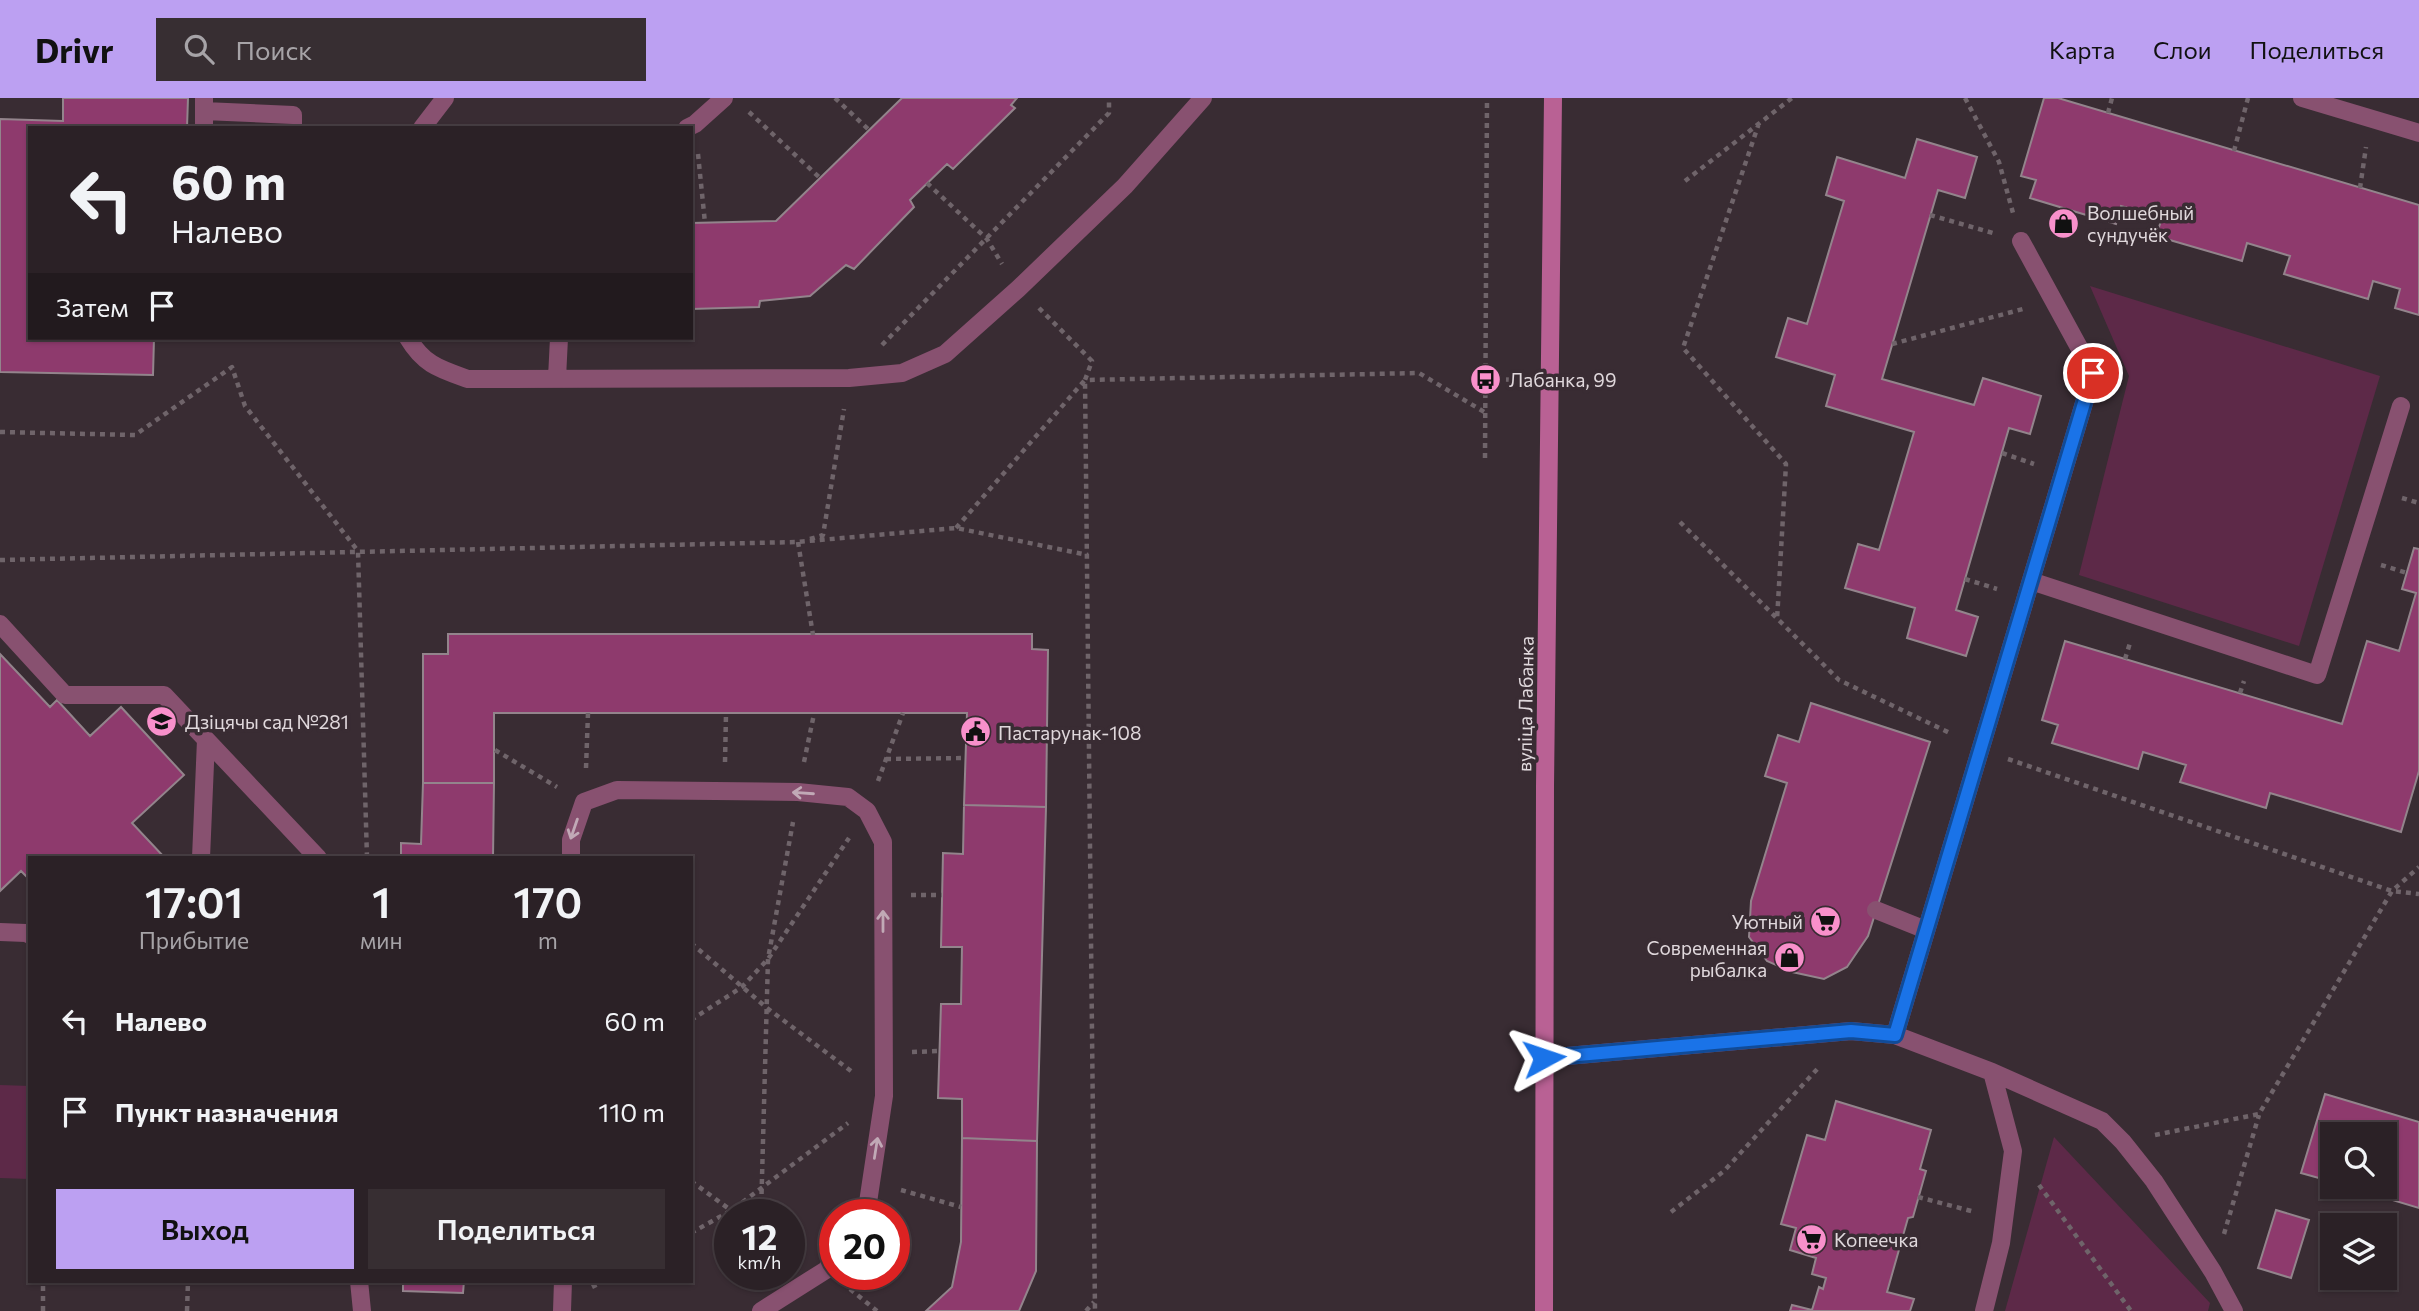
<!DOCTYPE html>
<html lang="ru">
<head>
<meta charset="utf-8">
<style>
  :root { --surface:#2b2126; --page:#372e32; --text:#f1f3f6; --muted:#a6a3a7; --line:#473e43; --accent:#bca0f2 }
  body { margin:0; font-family:Commissioner,sans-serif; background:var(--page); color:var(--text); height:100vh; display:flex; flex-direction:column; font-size:26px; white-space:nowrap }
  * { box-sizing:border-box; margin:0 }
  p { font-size:23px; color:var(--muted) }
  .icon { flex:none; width:38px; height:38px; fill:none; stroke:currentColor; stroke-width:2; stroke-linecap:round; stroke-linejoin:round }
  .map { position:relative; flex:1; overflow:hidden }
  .sheet { position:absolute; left:28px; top:758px; width:665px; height:427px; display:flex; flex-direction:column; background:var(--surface); border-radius:0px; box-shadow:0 2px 5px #0004,0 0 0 2px var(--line) }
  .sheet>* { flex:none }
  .banner { position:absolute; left:28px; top:28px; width:665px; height:214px; border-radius:0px; box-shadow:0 2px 5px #0004,0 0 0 2px var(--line); background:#2b2126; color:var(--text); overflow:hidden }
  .buttons { position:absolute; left:2320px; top:1024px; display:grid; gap:14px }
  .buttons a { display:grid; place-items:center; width:77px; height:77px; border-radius:0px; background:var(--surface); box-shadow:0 2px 5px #0004,0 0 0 2px var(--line); font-size:35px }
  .speed { position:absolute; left:714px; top:1101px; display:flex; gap:14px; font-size:35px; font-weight:700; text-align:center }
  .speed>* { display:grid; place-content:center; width:91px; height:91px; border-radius:50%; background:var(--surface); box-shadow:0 2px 5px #0004,0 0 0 2px var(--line); line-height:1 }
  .speed small { font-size:18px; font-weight:400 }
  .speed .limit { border:10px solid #d22; background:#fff; color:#111 }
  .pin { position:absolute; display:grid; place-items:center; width:60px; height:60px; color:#fff; margin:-30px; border:4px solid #fff; border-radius:50%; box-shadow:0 2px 7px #0007 }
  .me { position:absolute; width:77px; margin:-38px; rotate:85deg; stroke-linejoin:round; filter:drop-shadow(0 0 5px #0008) }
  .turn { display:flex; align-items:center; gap:24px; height:147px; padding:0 28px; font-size:32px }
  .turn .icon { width:91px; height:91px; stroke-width:2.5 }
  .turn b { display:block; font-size:49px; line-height:60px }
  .then { display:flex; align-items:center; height:66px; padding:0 28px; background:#0003; gap:14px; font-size:26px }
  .eta { display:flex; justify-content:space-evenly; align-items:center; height:119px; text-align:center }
  .eta b { font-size:42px; font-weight:600; line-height:49px }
  .button { display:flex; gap:14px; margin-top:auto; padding:14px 28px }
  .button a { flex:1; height:80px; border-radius:0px; background:var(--accent); color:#111; font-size:28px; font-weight:600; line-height:80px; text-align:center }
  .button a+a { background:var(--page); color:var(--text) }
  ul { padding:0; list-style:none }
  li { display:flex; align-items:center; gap:21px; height:91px; padding:0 28px }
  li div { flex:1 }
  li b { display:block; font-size:26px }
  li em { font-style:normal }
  header { display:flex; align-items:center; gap:42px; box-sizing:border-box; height:98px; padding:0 35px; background:var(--accent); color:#111 }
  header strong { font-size:33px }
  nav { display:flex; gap:38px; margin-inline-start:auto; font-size:24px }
  .search { width:490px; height:63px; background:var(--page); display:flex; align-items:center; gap:18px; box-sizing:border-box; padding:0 24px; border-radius:0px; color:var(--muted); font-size:26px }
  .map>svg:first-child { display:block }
  .green { fill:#5d2948 }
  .building { fill:#8e3a6d; stroke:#93848c; stroke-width:2 }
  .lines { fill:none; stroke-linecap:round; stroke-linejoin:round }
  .path { stroke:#6f646a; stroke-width:4.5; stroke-dasharray:5 5; stroke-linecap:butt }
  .service { stroke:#885170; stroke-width:18 }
  .secondary { stroke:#b96194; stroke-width:18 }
  .oneway { stroke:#c1a9b6 }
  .route-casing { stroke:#114b97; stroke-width:18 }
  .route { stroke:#1a73e8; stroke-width:12 }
  .labels { text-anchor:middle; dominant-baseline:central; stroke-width:7; stroke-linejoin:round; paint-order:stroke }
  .poi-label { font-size:19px; fill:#e0d8dc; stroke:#392c33; text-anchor:start }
  .street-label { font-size:19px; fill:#e0d8dc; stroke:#392c33 }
</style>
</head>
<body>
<header>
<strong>Drivr</strong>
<div class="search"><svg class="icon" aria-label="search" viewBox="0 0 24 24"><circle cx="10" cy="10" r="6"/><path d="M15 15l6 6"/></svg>Поиск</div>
<nav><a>Карта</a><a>Слои</a><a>Поделиться</a></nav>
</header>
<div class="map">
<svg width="2419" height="1213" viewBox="0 0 2419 1213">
  <rect width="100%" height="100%" fill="#392c33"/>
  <path class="green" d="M2090,188L2380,278L2299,548L2079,477L2129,278Z
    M0,987L30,988V1081L0,1080Z
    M2054,1039L2210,1205L2208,1213H2005Z"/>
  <path class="building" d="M63,0H188L187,30H30V240H154L153,277L0,274V21L63,23Z
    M902,0H1017L1011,7L1015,10L953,71L947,66L910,102L914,109L854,171L846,167L810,198L760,203L759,209L691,211V125L776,123Z
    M2044,0H2058L2419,107V217L2395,210L2400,191L2373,183L2368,201L2284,176L2290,158L2247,145L2242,163L2156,138L2162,120L2121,108L2116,126L2030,100L2036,82L2021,78Z
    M1917,41L1977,59L1965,100L1938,92L1882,281L1974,307L1983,280L2041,298L2030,336L2009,330L1956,512L1978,519L1966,558L1907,540L1915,510L1845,490L1858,446L1879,452L1914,334L1826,308L1835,277L1776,259L1788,220L1807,226L1844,103L1826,97L1837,59L1905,80Z
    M2414,450L2419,451V673L2401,734L2270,695L2266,710L2180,684L2186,667L2143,654L2138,671L2052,645L2058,627L2042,622L2065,543L2342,626L2367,543L2399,553L2416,495L2402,491Z
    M448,536H1032V551L1048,552L1046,709L964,707L967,615H494V685H423V556H448Z
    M0,556L50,609L57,602L90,638L121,609L184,677L132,725L165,760H30V782L21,773L0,793Z
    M1811,605L1930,644L1868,838L1847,869L1824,881L1792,874L1767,863L1749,839L1751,803L1787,685L1765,678L1778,637L1799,644Z
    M423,685H494L493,760H401V745L421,746Z
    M964,707L1046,709L1037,1043L962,1040V1001L938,1000L941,906H961L962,849H941L943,755L963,756Z
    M2325,996L2419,1024V1110L2346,1088H2385V1036H2333V1084L2301,1075Z
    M1836,1003L1931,1032L1920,1071L1926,1073L1913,1119L1908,1120L1887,1194L1914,1201L1910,1213H1790L1792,1207L1812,1212L1819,1189L1823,1191L1826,1180L1812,1176L1816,1160L1790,1152L1796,1130L1781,1126L1807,1037L1825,1042Z
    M962,1040L1037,1043L1036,1173L1019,1213H926L952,1189L961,1144Z
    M2276,1112L2309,1122L2291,1180L2258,1170Z
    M403,1183H464L463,1195L403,1193Z"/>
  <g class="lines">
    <path class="path" d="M835,0L869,32
      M1965,0L1999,64L2013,115
      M749,14L820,80
      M2108,15L2112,0
      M1759,25L1683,250L1786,366L1777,522
      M2234,53L2248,0
      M698,56L705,125
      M1685,83L1792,0
      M927,85L987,141L1002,166
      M2360,90L2366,49
      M1930,117L1993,135
      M1039,210L1092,263L1085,282L1419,275L1486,315
      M1892,246L2023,211
      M882,247L1109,15V0
      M1486,281L1520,282
      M0,334L135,337L232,269L245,308L358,453L367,760
      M2002,355L2034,366
      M1485,360L1487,0
      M2402,400L2419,405
      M1680,424L1839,582L1952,636
      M956,430L1085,282L1095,1213
      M810,441L823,437L844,311
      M798,444L813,537
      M0,462L797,444L956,430L1088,457
      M2381,467L2407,475
      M1965,481L1997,491
      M2125,561L2130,545
      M2240,595L2244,583
      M495,652L557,689
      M886,661L966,660
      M2008,661L2392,793L2419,796
      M725,664L726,616
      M804,664L814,616
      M586,670L588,615
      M878,683L903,615
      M911,797H942
      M691,845L767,910L855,976
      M691,922L742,889L768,861L849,740
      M912,954L939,953
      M2155,1037L2259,1016L2392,793L2419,769
      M691,1083L736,1116
      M2039,1087L2131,1213
      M901,1092L961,1109
      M1918,1099L1975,1114
      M1671,1114L1724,1073L1820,968
      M761,1116L768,861L793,724
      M691,1135L732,1112L848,1025
      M2224,1136L2259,1017
      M592,1189L604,1183
      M850,1191L877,1213
      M43,1213V1183
      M187,1213L188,1183
      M1086,1213L1094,1204"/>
    <path class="service" d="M204,0V30
      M2302,0L2419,35
      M204,13L293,17V30
      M422,30L445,0
      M687,30L695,26L724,0
      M408,240C424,267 440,271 468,281L849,280L902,275L945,256L1018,191L1125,88L1203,0
      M557,280L559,240
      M2031,483L2317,577L2401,308
      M0,526L65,597H164L318,760
      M201,760L206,642
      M571,760V742L584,704L617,692L798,694L848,699L867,713L883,744L884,998L867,1111L864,1116
      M1876,812L1926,832
      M0,834L26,835L30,837
      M1895,937L2093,275L2021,143
      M1544,960L1851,933L1895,937L1992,974L2013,1053L2001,1145L1984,1213
      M1992,974L2102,1023L2123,1044L2154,1083L2213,1174L2234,1213
      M359,1183L362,1213
      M562,1213L563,1183
      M761,1213L826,1172L835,1160"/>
    <path class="secondary" d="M1544,1213L1545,688L1553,0"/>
  </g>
  <defs><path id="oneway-shaft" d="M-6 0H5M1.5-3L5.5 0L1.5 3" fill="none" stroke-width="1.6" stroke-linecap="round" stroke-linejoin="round" transform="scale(1.75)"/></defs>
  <g class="oneway">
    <use href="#oneway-shaft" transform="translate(803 695) rotate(-176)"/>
    <use href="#oneway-shaft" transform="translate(574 731) rotate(109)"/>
    <use href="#oneway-shaft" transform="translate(883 823) rotate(-90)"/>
    <use href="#oneway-shaft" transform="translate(876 1050) rotate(-81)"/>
  </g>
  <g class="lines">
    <defs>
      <path id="route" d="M1544,960L1851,933L1895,937L2093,275"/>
    </defs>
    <use href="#route" class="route-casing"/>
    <use href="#route" class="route"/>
  </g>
  <defs>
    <symbol id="shop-disc" viewBox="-11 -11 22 22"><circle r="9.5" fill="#f890cb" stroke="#392c33"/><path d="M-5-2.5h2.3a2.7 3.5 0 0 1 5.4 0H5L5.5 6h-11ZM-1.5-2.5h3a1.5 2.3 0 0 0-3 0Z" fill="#111"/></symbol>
    <symbol id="bus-disc" viewBox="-11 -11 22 22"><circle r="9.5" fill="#f890cb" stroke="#392c33"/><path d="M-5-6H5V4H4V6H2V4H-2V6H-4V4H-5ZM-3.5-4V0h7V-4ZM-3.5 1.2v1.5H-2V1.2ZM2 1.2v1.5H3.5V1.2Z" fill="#111"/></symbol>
    <symbol id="school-disc" viewBox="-11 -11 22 22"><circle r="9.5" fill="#f890cb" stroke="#392c33"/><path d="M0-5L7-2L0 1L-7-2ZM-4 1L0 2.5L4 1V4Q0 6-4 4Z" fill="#111"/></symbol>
    <symbol id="civic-disc" viewBox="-11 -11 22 22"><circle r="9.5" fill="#f890cb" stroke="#392c33"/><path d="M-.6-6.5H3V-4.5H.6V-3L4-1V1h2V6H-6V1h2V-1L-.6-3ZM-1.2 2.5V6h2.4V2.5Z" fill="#111"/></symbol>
    <symbol id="supermarket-disc" viewBox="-11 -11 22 22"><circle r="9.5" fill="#f890cb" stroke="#392c33"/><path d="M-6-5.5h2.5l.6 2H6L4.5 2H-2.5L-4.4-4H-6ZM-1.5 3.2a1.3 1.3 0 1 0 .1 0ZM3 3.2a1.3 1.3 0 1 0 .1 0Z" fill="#111"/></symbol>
  </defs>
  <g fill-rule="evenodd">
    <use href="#shop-disc" x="2046" y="108" width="35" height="35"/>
    <use href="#bus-disc" x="1468" y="264" width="35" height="35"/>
    <use href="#school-disc" x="144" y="606" width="35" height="35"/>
    <use href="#civic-disc" x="958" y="616" width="35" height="35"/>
    <use href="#supermarket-disc" x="1808" y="806" width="35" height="35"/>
    <use href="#shop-disc" x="1772" y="842" width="35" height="35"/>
    <use href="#supermarket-disc" x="1794" y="1124" width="35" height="35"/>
  </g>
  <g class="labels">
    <g class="poi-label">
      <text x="2087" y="114">Волшебный<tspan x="2087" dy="22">сундучёк</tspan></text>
      <text x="1509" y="281">Лабанка, 99</text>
      <text x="185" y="623">Дзіцячы сад №281</text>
      <text x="998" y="634">Пастарунак-108</text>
      <text x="1803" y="823" text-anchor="end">Уютный</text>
      <text x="1767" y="849" text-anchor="end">Современная<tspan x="1767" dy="22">рыбалка</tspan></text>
      <text x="1834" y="1141">Копеечка</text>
    </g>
    <g class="street-label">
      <text transform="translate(1525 606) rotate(-89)">вуліца Лабанка</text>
    </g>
  </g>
</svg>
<div class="buttons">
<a><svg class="icon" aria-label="search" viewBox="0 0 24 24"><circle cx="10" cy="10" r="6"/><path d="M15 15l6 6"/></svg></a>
<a><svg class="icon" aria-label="layers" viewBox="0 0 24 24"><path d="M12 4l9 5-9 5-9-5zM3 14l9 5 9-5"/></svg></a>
</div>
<div class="speed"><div>12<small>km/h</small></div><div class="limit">20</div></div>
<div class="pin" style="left:2093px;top:275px;background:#d93025"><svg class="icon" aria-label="arrive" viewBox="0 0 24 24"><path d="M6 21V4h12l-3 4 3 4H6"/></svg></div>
<svg class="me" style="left:1544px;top:960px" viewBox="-20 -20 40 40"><path d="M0-17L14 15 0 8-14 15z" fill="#1a73e8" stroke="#fff" stroke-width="4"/></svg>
<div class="banner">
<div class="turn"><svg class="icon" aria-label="left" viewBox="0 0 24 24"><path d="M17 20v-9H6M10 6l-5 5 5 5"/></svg><div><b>60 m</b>Налево</div></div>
<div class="then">Затем<svg class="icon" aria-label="arrive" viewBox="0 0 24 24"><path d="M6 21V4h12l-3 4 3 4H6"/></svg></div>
</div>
<section class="sheet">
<div class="eta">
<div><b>17:01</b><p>Прибытие</p></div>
<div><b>1</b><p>мин</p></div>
<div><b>170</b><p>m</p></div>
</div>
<ul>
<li><svg class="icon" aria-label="left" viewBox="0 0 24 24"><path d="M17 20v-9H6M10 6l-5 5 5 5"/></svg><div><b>Налево</b></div><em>60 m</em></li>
<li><svg class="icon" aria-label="arrive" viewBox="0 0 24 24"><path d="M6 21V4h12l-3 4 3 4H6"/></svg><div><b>Пункт назначения</b></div><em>110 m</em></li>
</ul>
<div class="button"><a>Выход</a><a>Поделиться</a></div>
</section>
</div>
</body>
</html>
